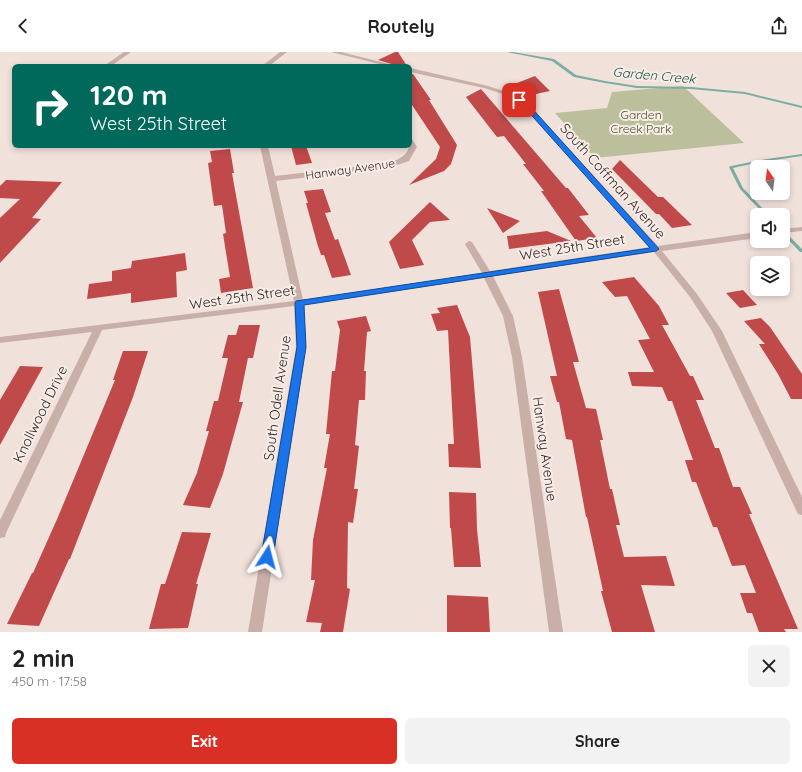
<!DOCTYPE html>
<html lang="en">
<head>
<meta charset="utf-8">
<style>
  :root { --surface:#fff; --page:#f2f2f2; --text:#222; --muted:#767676; --accent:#d93025 }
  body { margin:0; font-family:Quicksand,sans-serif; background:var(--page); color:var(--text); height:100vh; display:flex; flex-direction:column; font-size:15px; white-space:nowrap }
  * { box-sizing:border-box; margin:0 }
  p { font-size:13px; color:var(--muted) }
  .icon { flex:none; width:22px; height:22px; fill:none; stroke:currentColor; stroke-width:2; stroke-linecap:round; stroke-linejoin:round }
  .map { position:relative; height:580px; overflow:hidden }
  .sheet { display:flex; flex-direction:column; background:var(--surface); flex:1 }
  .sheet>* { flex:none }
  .guide { position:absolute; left:12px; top:12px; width:400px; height:84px; border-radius:6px; box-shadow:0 2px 6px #0003; background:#00695c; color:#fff; overflow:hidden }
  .needle { width:26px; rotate:346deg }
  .tools { position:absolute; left:750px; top:108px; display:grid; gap:8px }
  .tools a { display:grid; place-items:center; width:40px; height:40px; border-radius:6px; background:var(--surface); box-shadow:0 2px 6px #0003; font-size:20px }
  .pin { position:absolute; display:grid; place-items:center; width:34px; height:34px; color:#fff; margin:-17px; border-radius:8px; box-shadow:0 2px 6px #0006 }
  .me { position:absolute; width:44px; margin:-22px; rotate:9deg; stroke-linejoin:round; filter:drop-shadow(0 0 3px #0008) }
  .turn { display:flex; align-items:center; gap:14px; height:84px; padding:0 12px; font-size:18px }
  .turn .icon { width:52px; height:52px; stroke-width:2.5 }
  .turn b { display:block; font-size:28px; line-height:34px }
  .round { display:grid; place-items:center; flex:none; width:42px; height:42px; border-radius:6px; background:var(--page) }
  .head { display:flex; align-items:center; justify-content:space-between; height:68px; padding:0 12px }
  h1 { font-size:24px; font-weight:700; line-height:30px }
  .primary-button { display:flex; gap:8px; margin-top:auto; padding:8px 12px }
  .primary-button a { flex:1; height:46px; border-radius:6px; background:var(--accent); color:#fff; font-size:16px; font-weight:700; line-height:46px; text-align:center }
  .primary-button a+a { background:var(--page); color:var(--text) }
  header { display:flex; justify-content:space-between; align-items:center; height:52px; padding:0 12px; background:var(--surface); font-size:18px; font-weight:700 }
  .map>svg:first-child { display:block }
  .green { fill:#bcbf9c }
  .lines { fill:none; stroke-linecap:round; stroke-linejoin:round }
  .stream { fill:#7caca2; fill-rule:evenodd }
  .building { fill:#c0494a }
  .minor { fill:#c8afa8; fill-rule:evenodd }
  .route { fill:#1a73e8; stroke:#114b97 }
  .labels { text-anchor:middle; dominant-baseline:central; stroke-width:4; stroke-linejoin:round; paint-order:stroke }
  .far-park-label { font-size:12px; fill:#4e522d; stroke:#f8ece7 }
  .far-street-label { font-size:12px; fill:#352928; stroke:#f8ece7 }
  .far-water-label { font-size:13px; font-style:italic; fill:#1f554b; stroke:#f8ece7 }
  .street-label { font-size:14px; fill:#352928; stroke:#f8ece7 }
</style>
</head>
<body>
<header><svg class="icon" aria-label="back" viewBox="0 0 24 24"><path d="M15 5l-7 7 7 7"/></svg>Routely<svg class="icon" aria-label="share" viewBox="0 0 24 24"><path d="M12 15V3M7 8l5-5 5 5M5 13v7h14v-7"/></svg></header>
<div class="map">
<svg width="802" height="580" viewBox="0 0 802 580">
  <rect width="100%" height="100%" fill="#f1e1db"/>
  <path class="green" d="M683,34L744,91L595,106L555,61L607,56L612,40Z"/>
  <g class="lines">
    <path class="stream" d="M507,0H513L554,7L576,23L605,29L637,34L691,35L745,40L802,54V56L745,42L691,37L637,36L605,31L574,25L552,9Z
      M802,102V104L761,110L733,116L743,136L769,163H765L740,137L729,115L731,114L761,108Z
      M783,179H784L802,197V200H800L783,182Z"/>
  </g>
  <path class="building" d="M395,0H398L407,14H398L378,8Z
    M410,22H413L431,48H429L457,93L451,112L444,119L409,133L436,107L440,95L410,50Z
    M535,24L550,39L536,42L517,31Z
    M481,37L566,136H568L589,163L579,164L597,186L576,189L541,139H544L523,112H526L504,84L497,85L466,45Z
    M291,94H306L312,111L296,113Z
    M230,97L234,121H232L235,138L253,236L221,241L219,227L230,225L223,182L226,181L222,153L214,154L208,111L212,110L210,99Z
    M620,108L658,145H663L692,173L672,176L659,162H656L612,117Z
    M6,128L62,130L32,166L41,167L0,211V166L20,147L0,146V134Z
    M323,137L331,160L325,161L335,188L338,187L351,223L332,226L324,203H321L317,191L306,151H308L304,139Z
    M430,150L450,168L430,170L412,188L424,213L400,217L389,190Z
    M487,156L520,169L503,181Z
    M547,179L571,189L509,197L507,184Z
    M185,201L187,218L176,220L177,245L131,251V241L87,247L89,232L112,229V219L131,216L132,209Z
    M634,225L659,254L669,273H662L690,324H693L704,348H696L715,396H719L733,435H740L752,462H749L798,577H784L786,580H759L752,561H747L740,541H756L745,513L732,514L717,475H713L696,430H692L685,408H693L672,349H668L662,335L632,334L628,320H654L638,288L650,287L627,244L615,245L602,230Z
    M559,237L579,310H573L586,356L596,357L603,388H600L610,437H612L620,473H616L624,505L666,504L675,534L641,533L655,580H612L601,539H603L587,465H586L572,388L566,387L559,350H557L550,324H557L538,240Z
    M743,238L757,253L740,256L726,241Z
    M457,253L470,285L481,416L449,415L448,392H454L448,278L437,279L431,262L440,261L437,256Z
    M366,264L371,279L367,280L364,319H366L365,348H359L355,393L359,394L354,437H358L353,471L348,470L347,536L350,537L343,580H320L322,571L306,570L315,528H311L313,488L327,416H324L330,382H326L332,319H335L340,278L337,269Z
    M761,266L770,275L802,322V347H791L778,322L759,292H765L744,269Z
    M239,273H260L253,306H248L239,350H243L223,422L210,456L183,453L197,421L209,379H206L214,349H218L228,306H222L228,283H236Z
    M123,299H148L133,345L70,507H69L39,574L7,572L32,521H33L58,465L115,328H113Z
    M20,314L43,315L0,393V348Z
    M449,440L476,441L477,477L481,515H454L451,476H450Z
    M182,480L211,481L196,532H198L188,576L149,577L161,532H165Z
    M447,543L488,545L490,580H447Z"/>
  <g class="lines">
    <path class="minor" d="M124,0H131L111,14H104Z
      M280,0H287L269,14H262Z
      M331,0H341L397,14H387Z
      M410,16L488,34L513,42L529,53L658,194L757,180V186L662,199L697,242L722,279L802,445V463L798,462L796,458L712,279L690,245L654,200L493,224L513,264L522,305L563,580H549L512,305L503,264L484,226L304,253L306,295L262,580H248L296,295L294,254L102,278L6,481L5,485L0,486V468L92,280L0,291V285L294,249L260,94H268L275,124L390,111C404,105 410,101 410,86L412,87L417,95L409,109L391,115L276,129L303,248L482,221L465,192L469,189L472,190L490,219L650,195L525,55L509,44L484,36L410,20Z
      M802,175V179L783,181V177Z"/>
  </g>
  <path class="route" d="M517,47H521L529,53L659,197L656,199L304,253L306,295L273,505L271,509L267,510L263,509L261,505L297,295L295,251L296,249L650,196L525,56L517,50Z"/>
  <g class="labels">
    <g class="far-park-label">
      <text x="641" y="62">Garden<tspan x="641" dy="14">Creek Park</tspan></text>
    </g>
    <g class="far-street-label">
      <text transform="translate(350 117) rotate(-8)">Hanway Avenue</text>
    </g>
    <g class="far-water-label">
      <text transform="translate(654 23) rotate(5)">Garden Creek</text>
    </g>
    <g class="street-label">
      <text transform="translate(613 129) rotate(48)">South Coffman Avenue</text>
      <text transform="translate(572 195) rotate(-9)">West 25th Street</text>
      <text transform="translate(242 245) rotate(-8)">West 25th Street</text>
      <text transform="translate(277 346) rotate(-82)">South Odell Avenue</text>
      <text transform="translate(40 362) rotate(-64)">Knollwood Drive</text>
      <text transform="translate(545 397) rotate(82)">Hanway Avenue</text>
    </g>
  </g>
</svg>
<div class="tools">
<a><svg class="needle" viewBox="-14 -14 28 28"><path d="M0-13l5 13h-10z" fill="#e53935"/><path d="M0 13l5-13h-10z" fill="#767676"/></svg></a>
<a><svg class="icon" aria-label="sound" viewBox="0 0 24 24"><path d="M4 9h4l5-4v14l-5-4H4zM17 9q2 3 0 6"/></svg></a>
<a><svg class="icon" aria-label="layers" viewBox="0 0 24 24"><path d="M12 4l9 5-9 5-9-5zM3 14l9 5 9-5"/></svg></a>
</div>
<div class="pin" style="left:519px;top:48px;background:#d93025"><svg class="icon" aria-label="arrive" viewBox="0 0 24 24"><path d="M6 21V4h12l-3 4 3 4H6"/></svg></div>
<svg class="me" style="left:267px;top:505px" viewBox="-20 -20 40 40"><path d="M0-17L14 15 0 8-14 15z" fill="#1a73e8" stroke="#fff" stroke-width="4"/></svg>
<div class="guide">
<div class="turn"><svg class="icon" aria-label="right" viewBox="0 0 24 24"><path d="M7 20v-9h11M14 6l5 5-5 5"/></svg><div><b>120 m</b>West 25th Street</div></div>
</div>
</div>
<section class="sheet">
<div class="head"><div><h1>2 min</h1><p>450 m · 17:58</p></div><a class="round"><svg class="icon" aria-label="close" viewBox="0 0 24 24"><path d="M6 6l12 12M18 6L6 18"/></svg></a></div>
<div class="primary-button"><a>Exit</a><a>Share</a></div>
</section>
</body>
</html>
